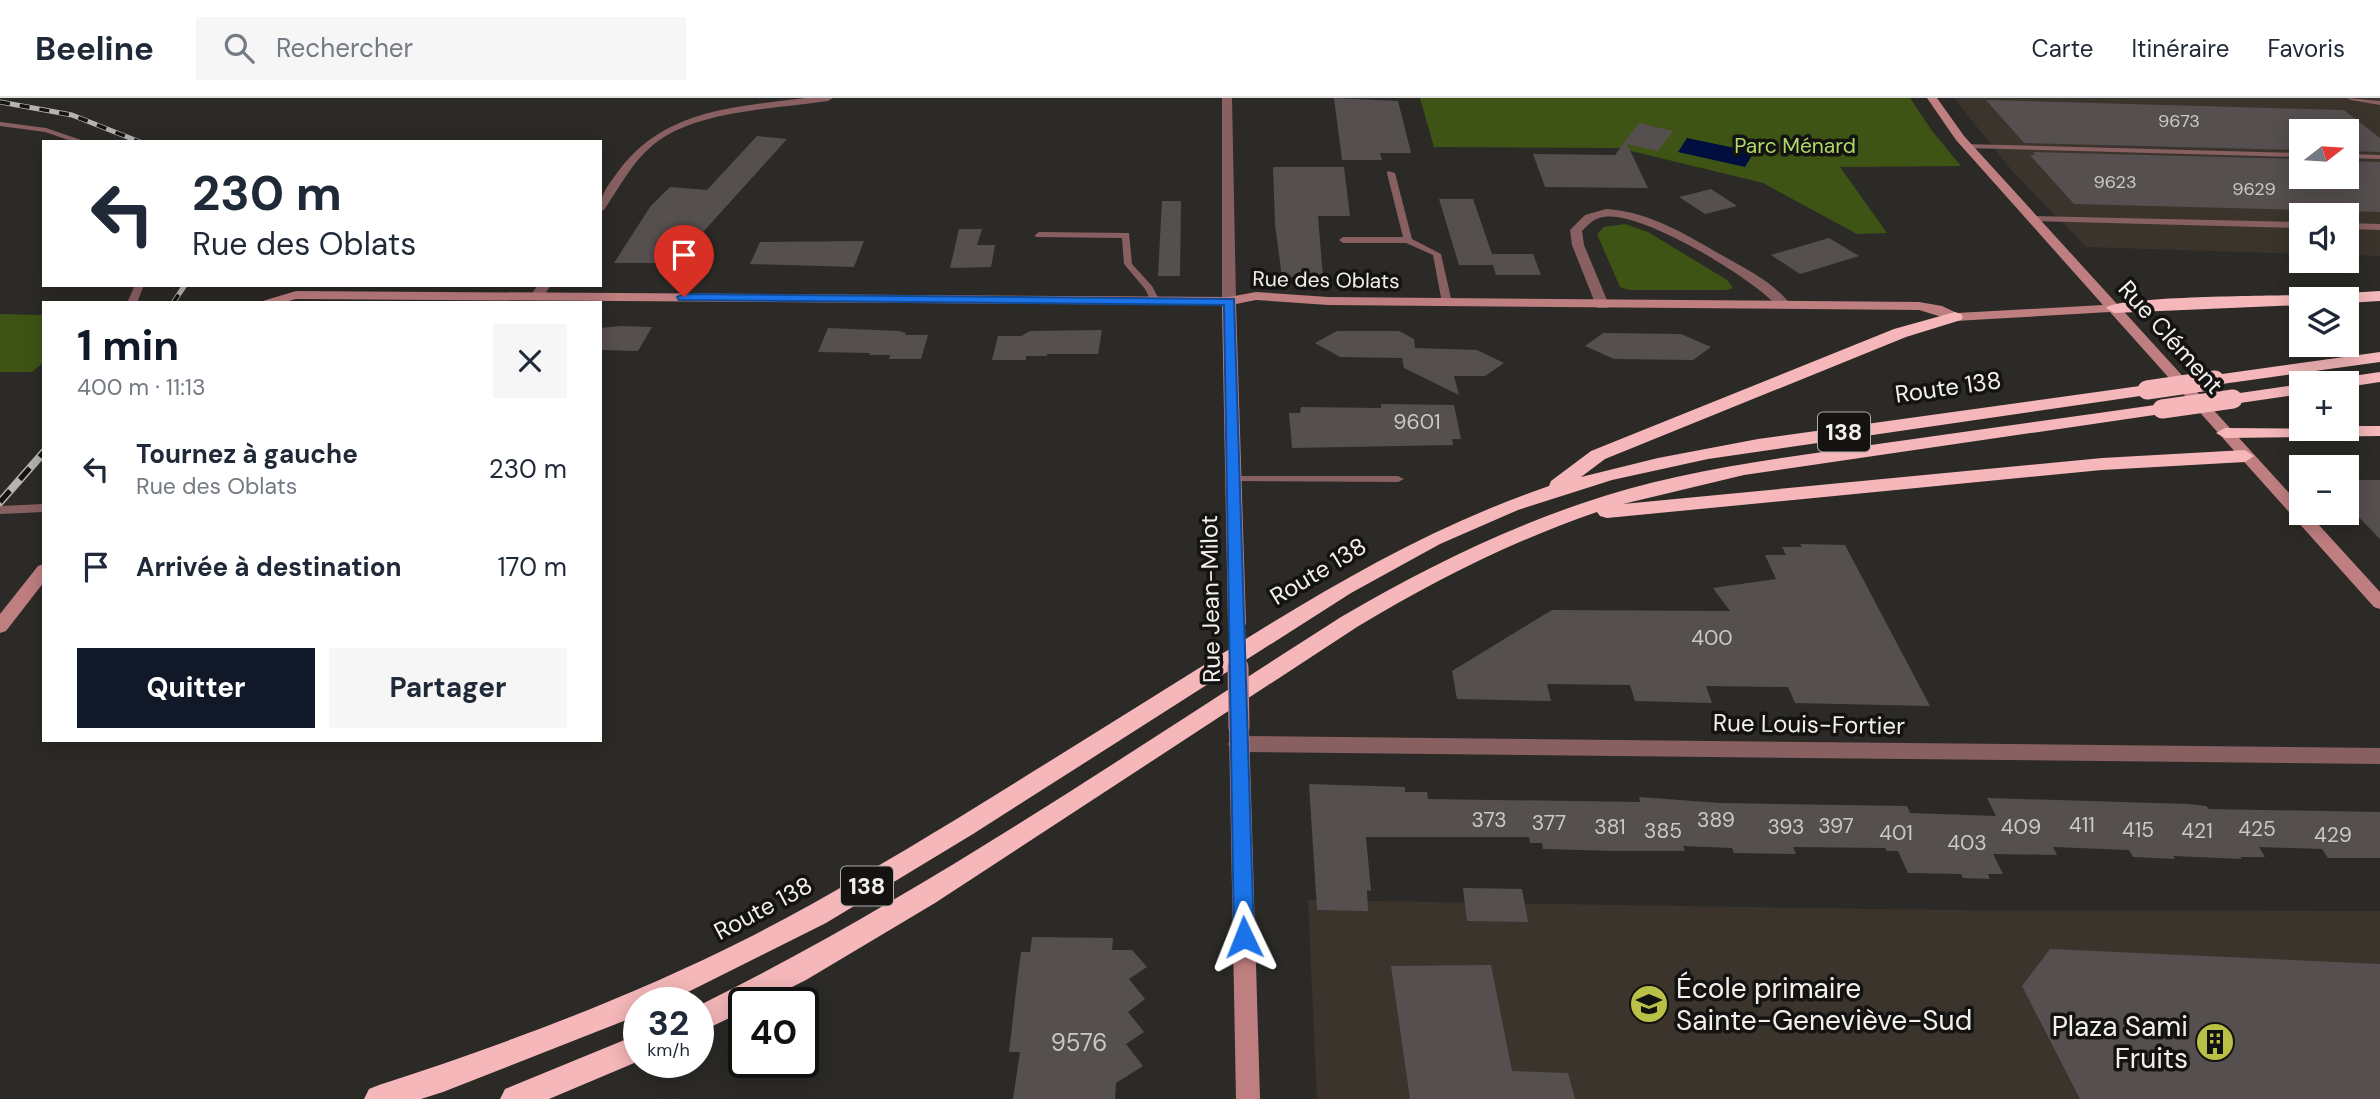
<!DOCTYPE html>
<html lang="fr">
<head>
<meta charset="utf-8">
<style>
  :root { --surface:#fff; --page:#f6f6f7; --text:#1f2937; --muted:#747a83; --line:#e0e1e3; --accent:#111827 }
  body { margin:0; font-family:"DM Sans",sans-serif; background:var(--page); color:var(--text); height:100vh; display:flex; flex-direction:column; font-size:26px; white-space:nowrap }
  * { box-sizing:border-box; margin:0 }
  p { font-size:23px; color:var(--muted) }
  .icon { flex:none; width:38px; height:38px; fill:none; stroke:currentColor; stroke-width:2; stroke-linecap:round; stroke-linejoin:round }
  .map { position:relative; flex:1; overflow:hidden }
  .drawer { position:absolute; left:42px; top:203px; width:560px; height:441px; display:flex; flex-direction:column; background:var(--surface); border-radius:0px; box-shadow:0 4px 18px #0003 }
  .drawer>* { flex:none }
  .banner { position:absolute; left:42px; top:42px; width:560px; height:147px; border-radius:0px; box-shadow:0 4px 18px #0003; background:#fff; color:var(--text); overflow:hidden }
  .needle { width:46px; rotate:73deg }
  .tools { position:absolute; left:2289px; top:21px; display:grid; gap:14px }
  .tools a { display:grid; place-items:center; width:70px; height:70px; border-radius:0px; background:var(--surface); box-shadow:0 4px 18px #0003; font-size:35px }
  .speed { position:absolute; left:623px; top:889px; display:flex; gap:14px; font-size:35px; font-weight:700; text-align:center }
  .speed>* { display:grid; place-content:center; width:91px; height:91px; border-radius:50%; background:var(--surface); box-shadow:0 4px 18px #0003; line-height:1 }
  .speed small { font-size:18px; font-weight:400 }
  .speed .limit { border:4px solid #111; border-radius:10px; background:#fff; color:#111 }
  .pin { position:absolute; display:grid; place-items:center; width:60px; height:60px; color:#fff; margin:-72px -30px; border-radius:50% 50% 50% 0; rotate:-45deg; box-shadow:0 0 7px #0007 }
  .pin .icon { rotate:45deg }
  .me { position:absolute; width:77px; margin:-38px; rotate:358deg; stroke-linejoin:round; filter:drop-shadow(0 0 5px #0008) }
  .turn { display:flex; align-items:center; gap:24px; height:147px; padding:0 35px; font-size:32px }
  .turn .icon { width:91px; height:91px; stroke-width:2.5 }
  .turn b { display:block; font-size:49px; line-height:60px }
  .round { display:grid; place-items:center; flex:none; width:74px; height:74px; border-radius:0px; background:var(--page) }
  .summary { display:flex; align-items:center; justify-content:space-between; height:119px; padding:0 35px }
  h1 { font-size:42px; font-weight:700; line-height:52px; color:var(--accent) }
  .cta { display:flex; gap:14px; margin-top:auto; padding:14px 35px }
  .cta a { flex:1; height:80px; border-radius:0px; background:var(--accent); color:#fff; font-size:28px; font-weight:700; line-height:80px; text-align:center }
  .cta a+a { background:var(--page); color:var(--text) }
  ul { padding:0; list-style:none }
  li { display:flex; align-items:center; gap:21px; height:98px; padding:0 35px }
  li div { flex:1 }
  li b { display:block; font-size:26px }
  li em { font-style:normal }
  header { display:flex; align-items:center; gap:42px; box-sizing:border-box; height:98px; padding:0 35px; background:var(--surface); border-bottom:2px solid var(--line) }
  header strong { font-size:33px }
  nav { display:flex; gap:38px; margin-inline-start:auto; font-size:24px }
  .search { width:490px; height:63px; background:var(--page); display:flex; align-items:center; gap:18px; box-sizing:border-box; padding:0 24px; border-radius:0px; color:var(--muted); font-size:26px }
  .map>svg:first-child { display:block }
  .built { fill:#3a342c; fill-rule:evenodd }
  .green { fill:#3e5415 }
  .water { fill:#000f3f }
  .building { fill:#55504f }
  .lines { fill:none; stroke-linecap:round; stroke-linejoin:round }
  .lane { fill:#896062; fill-rule:evenodd }
  .street { fill:#896062; fill-rule:evenodd }
  .secondary { fill:#bf7e80; fill-rule:evenodd }
  .highway { fill:#f5b7b9; fill-rule:evenodd }
  .rail-far1-casing { stroke:#b6b4b1; stroke-width:5 }
  .rail-casing { stroke:#b6b4b1; stroke-width:8 }
  .rail-far1 { stroke:#141311; stroke-width:3.5; stroke-dasharray:10; stroke-linecap:butt }
  .rail { stroke:#141311; stroke-width:5; stroke-dasharray:15; stroke-linecap:butt }
  .secondary-bridge-far1 { stroke:#bf7e80; stroke-width:16 }
  .secondary-bridge { stroke:#bf7e80; stroke-width:21 }
  .highway-bridge { stroke:#f5b7b9; stroke-width:19 }
  .route { fill:#1a73e8; stroke:#114b97; stroke-width:2 }
  .labels { text-anchor:middle; dominant-baseline:central; stroke-width:7; stroke-linejoin:round; paint-order:stroke }
  .far-number-label { font-size:18px; fill:#cbc8c6 }
  .far-park-label { font-size:21px; fill:#afda69; stroke:#141311 }
  .far-street-label { font-size:21px; fill:#f2f0ee; stroke:#141311 }
  .number-label { font-size:21px; fill:#cbc8c6 }
  .shield { fill:#141311; stroke:#afaeac; stroke-width:2 }
  .shield-label { font-size:23px; font-weight:bold; fill:#f2f0ee }
  .street-label { font-size:24px; fill:#f2f0ee; stroke:#141311 }
  .near-number-label { font-size:24px; fill:#cbc8c6 }
  .near-poi-label { font-size:28px; fill:#f2f0ee; stroke:#141311; text-anchor:start }
</style>
</head>
<body>
<header>
<strong>Beeline</strong>
<div class="search"><svg class="icon" aria-label="search" viewBox="0 0 24 24"><circle cx="10" cy="10" r="6"/><path d="M15 15l6 6"/></svg>Rechercher</div>
<nav><a>Carte</a><a>Itinéraire</a><a>Favoris</a></nav>
</header>
<div class="map">
<svg width="2380" height="1001" viewBox="0 0 2380 1001">
  <rect width="100%" height="100%" fill="#2c2a26"/>
  <path class="built" d="M1954,0H2380V158L2347,157V117H2301V156L2086,149L2014,75ZM2301,33H2347V79H2301Z
    M1308,802L1943,812L2380,813V1001H1317Z"/>
  <path class="green" d="M1420,0H1910L1932,33L1961,68L1840,69L1887,135L1857,136L1763,85L1619,50L1434,49Z
    M1625,126L1648,134L1727,182L1733,190L1727,192H1629L1620,189L1597,136L1604,129Z
    M0,216L44,217V264L32,274H0Z"/>
  <path class="water" d="M1687,40L1754,54L1745,69L1678,54Z"/>
  <path class="building" d="M1334,0L1398,3L1411,55H1380L1382,62H1342Z
    M1986,2L2344,12L2380,40V54L2347,53V33H2301V52L2024,45Z
    M1639,25L1673,33L1658,53L1627,46L1648,90L1545,89L1533,56L1615,57Z
    M757,38L787,41L694,144H668L655,165H614L650,109L670,89L707,92Z
    M2033,54L2301,61V79H2347V63L2380,64V114L2074,106L2030,57H2035Z
    M1273,69H1344L1350,118H1318L1323,179H1282L1275,126Z
    M1711,91L1737,108L1705,116L1679,99Z
    M1439,101H1473L1492,156H1533L1541,177H1496L1493,167H1459Z
    M1162,103H1181L1180,178H1158Z
    M959,131H982L977,147H995L991,169L950,170Z
    M1829,140L1859,158L1800,176L1771,157Z
    M864,143L854,169L750,166L760,144Z
    M620,228L652,229L638,253L600,252V230Z
    M828,230L899,233L906,235L905,237H928L921,261H889L890,257H869L870,255L818,254Z
    M1102,232L1098,256H1047V258H1026V262H992L998,238H1021L1030,233Z
    M1337,233H1399L1414,241L1415,250L1477,252L1504,265L1485,278H1454L1459,297L1404,270L1402,260L1340,259L1315,245Z
    M1603,235L1681,236L1711,249L1693,262L1614,261L1585,248Z
    M1381,306L1454,307L1461,341H1452L1453,347L1292,350L1289,315H1300L1301,309L1381,310Z
    M2347,382H2380V441L2347,407Z
    M1800,446L1845,447L1930,608L1795,605L1788,589L1706,588L1712,605L1635,603L1630,587L1547,586L1551,603L1457,601L1452,573L1552,512L1730,513L1713,490L1776,481L1765,457H1786L1782,449H1802Z
    M1309,686L1405,689V694H1427L1428,701L1640,704L1639,699L1720,705L1907,708L1910,715L1996,718L1987,700L2188,706L2206,708L2209,711L2380,714V760H2328L2322,751L2259,749L2265,759H2240L2242,761L2173,758L2175,761L2133,759L2129,752L2053,749L2057,757L1993,756L2003,776H1988L1990,781L1963,780L1961,776L1908,775L1898,753H1887L1885,750L1793,749L1796,756L1734,755L1732,750L1683,748L1685,753H1616L1543,751L1542,745H1530L1529,739H1366L1371,793L1367,792L1368,813L1317,812Z
    M1463,790L1522,791L1528,824L1467,823Z
    M1032,839L1113,840L1112,852H1132L1147,869L1129,881L1145,901L1128,914L1144,934L1126,946L1143,968L1116,985L1115,1001H1013L1020,954H1009L1018,876L1021,854H1030Z
    M2050,851L2380,866V1001H2080L2022,888Z
    M1491,867L1512,973L1568,975L1575,1001H1410L1391,868Z"/>
  <g class="lines">
    <path class="lane" d="M2347,0L2380,3V7L2351,2Z
      M0,24L46,30L87,44H74L45,34L0,28Z
      M1964,46L2301,55V59L1967,50H1964Z
      M2347,56L2380,57V61L2347,60Z
      M1388,73L1395,75L1412,141L1441,156L1452,205L1450,207H1444L1442,205L1433,157L1406,145H1343L1339,142L1343,139H1403L1387,75Z
      M2032,118L2301,124V130L2029,123L2028,121Z
      M2347,125L2380,126V132L2347,131Z
      M1039,134L1129,135L1132,166L1152,188L1160,203L1158,205H1152L1145,191L1124,166L1122,140L1036,139L1035,137Z
      M135,187H144L137,205H127Z
      M1234,378H1398L1404,381L1398,384L1230,383L1228,381L1230,379Z
      M44,406V414L0,416V408Z"/>
    <path class="street" d="M806,0H833L828,3C775,11 695,12 653,47C632,64 619,90 604,112L600,113C600,97 608,87 617,75C663,11 734,9 806,0Z
      M1222,0H1232L1236,203L1229,207L1222,203Z
      M1606,111C1651,114 1686,137 1725,159C1748,172 1773,184 1790,206L1788,209H1778C1754,181 1641,112 1604,119C1594,120 1589,126 1582,133L1584,147L1609,207L1607,210H1597L1572,147L1570,132L1585,117Z
      M538,187H551L542,201L537,202L530,198Z
      M1238,638L2380,650V666L1238,654L1231,651L1228,646L1231,641Z"/>
    <path class="secondary" d="M1927,0H1937L1964,38L2301,408V415H2308L2380,494V511L2374,509L2110,214L1955,223L1919,212L1328,207L1256,202L1236,206L1246,526L1243,530H1231L1228,526L1222,207L296,201L281,205H256L296,193L1229,199L1256,194L1328,199L1919,204L1942,208L1957,215L2103,207L1956,42Z
      M44,466V484L6,533L0,535V516L38,468Z
      M1239,623L1246,625L1249,630L1260,1001H1236L1229,630L1232,625Z"/>
    <path class="highway" d="M2380,193V203L2347,205V201H2321L2329,196Z
      M2301,197L2308,201H2301V207L2114,215L2106,210C2118,198 2273,198 2301,197Z
      M1955,214L1961,216L1963,219L1961,222L1906,239L1605,361L1581,379L1658,360L1758,341L2147,287L2156,292L2147,297L1708,361L1612,382L1518,412L1440,446L1351,495L973,736L826,825L666,905H639V917L443,994L421,1001H364L369,991L379,987C505,946 629,900 748,840C819,804 887,763 955,722C1044,667 1132,612 1220,557C1329,489 1427,430 1549,388L1551,383L1591,353L1894,231Z
      M2380,254V264L2215,287L2206,282L2215,277Z
      M2380,274V284L2347,289V285H2330L2339,280Z
      M2301,286V296L2233,306L2224,301L2233,296Z
      M2162,306L2168,307L2171,311L2168,315L1744,377L1623,406L2102,360L2245,352L2254,358L2245,364L2102,372L1607,420L1600,418L1597,414C1512,443 1434,483 1357,529L935,805L806,882L760,905H744V913L698,935V908C923,797 1130,653 1341,519C1418,474 1495,435 1580,406C1671,374 1768,362 1864,348C1963,334 2063,320 2162,306Z
      M2347,328H2380V338L2225,340L2216,335L2225,330L2347,331Z
      M639,936V963L549,1001H500L505,991Z"/>
    <defs>
      <path id="rail-far1" d="M0,4L72,17L140,44
        M173,205L185,187"/>
      <path id="rail" d="M0,404L44,354"/>
    </defs>
    <use href="#rail-far1" class="rail-far1-casing"/>
    <use href="#rail" class="rail-casing"/>
    <use href="#rail-far1" class="rail-far1"/>
    <use href="#rail" class="rail"/>
    <path class="secondary-bridge-far1" d="M1237,526L1238,571"/>
    <path class="secondary-bridge" d="M1238,569L1239,630"/>
    <path class="highway-bridge" d="M2147,292L2215,282
      M2162,311L2233,301"/>
  </g>
  <path class="route" d="M684,196L1234,201L1254,839L1251,846L1244,848L1237,846L1234,839L1224,207L679,202L677,199Z"/>
  <defs>
    <symbol id="school-disc" viewBox="-11 -11 22 22"><circle r="9.5" fill="#b9c046" stroke="#141311"/><path d="M0-5L7-2L0 1L-7-2ZM-4 1L0 2.5L4 1V4Q0 6-4 4Z" fill="#111"/></symbol>
    <symbol id="building-disc" viewBox="-11 -11 22 22"><circle r="9.5" fill="#b9c046" stroke="#141311"/><path d="M-4-6H4V6H1V3H-1V6H-4ZM-2.5-4.3h1.7v1.8h-1.7ZM.8-4.3h1.7v1.8H.8ZM-2.5-1h1.7V.8h-1.7ZM.8-1h1.7V.8H.8Z" fill="#111"/></symbol>
  </defs>
  <g fill-rule="evenodd">
    <use href="#school-disc" x="1627" y="884" width="44" height="44"/>
    <use href="#building-disc" x="2193" y="922" width="44" height="44"/>
  </g>
  <g class="labels">
    <g class="far-number-label">
      <text x="2179" y="23">9673</text>
      <text x="2115" y="84">9623</text>
      <text x="2254" y="91">9629</text>
    </g>
    <g class="far-park-label">
      <text x="1795" y="48">Parc Ménard</text>
    </g>
    <g class="far-street-label">
      <text transform="translate(1326 182) rotate(1)">Rue des Oblats</text>
    </g>
    <g class="number-label">
      <text x="1417" y="324">9601</text>
      <text x="1712" y="540">400</text>
      <text x="1489" y="722">373</text>
      <text x="1716" y="722">389</text>
      <text x="1549" y="725">377</text>
      <text x="2082" y="727">411</text>
      <text x="1836" y="728">397</text>
      <text x="1610" y="729">381</text>
      <text x="1786" y="729">393</text>
      <text x="2021" y="729">409</text>
      <text x="2257" y="731">425</text>
      <text x="2138" y="732">415</text>
      <text x="1663" y="733">385</text>
      <text x="2197" y="733">421</text>
      <text x="1896" y="735">401</text>
      <text x="2333" y="737">429</text>
      <text x="1967" y="745">403</text>
    </g>
    <g class="shield">
      <rect x="1818" y="314.5" width="52" height="39" rx="5"/>
      <rect x="841" y="768.5" width="52" height="39" rx="5"/>
    </g>
    <g class="shield-label">
      <text x="1844" y="334">138</text>
      <text x="867" y="788">138</text>
    </g>
    <g class="street-label">
      <text transform="translate(2171 239) rotate(48)">Rue Clément</text>
      <text transform="translate(1948 289) rotate(-8)">Route 138</text>
      <text transform="translate(1318 473) rotate(-31)">Route 138</text>
      <text transform="translate(1210 501) rotate(-91)">Rue Jean-Milot</text>
      <text transform="translate(1809 626) rotate(1)">Rue Louis-Fortier</text>
      <text transform="translate(763 810) rotate(-28)">Route 138</text>
    </g>
    <g class="near-number-label">
      <text x="1079" y="944">9576</text>
    </g>
    <g class="near-poi-label">
      <text x="1676" y="890">École primaire<tspan x="1676" dy="32">Sainte-Geneviève-Sud</tspan></text>
      <text x="2188" y="928" text-anchor="end">Plaza Sami<tspan x="2188" dy="32">Fruits</tspan></text>
    </g>
  </g>
</svg>
<div class="tools">
<a><svg class="needle" viewBox="-14 -14 28 28"><path d="M0-13l5 13h-10z" fill="#e53935"/><path d="M0 13l5-13h-10z" fill="#747a83"/></svg></a>
<a><svg class="icon" aria-label="sound" viewBox="0 0 24 24"><path d="M4 9h4l5-4v14l-5-4H4zM17 9q2 3 0 6"/></svg></a>
<a><svg class="icon" aria-label="layers" viewBox="0 0 24 24"><path d="M12 4l9 5-9 5-9-5zM3 14l9 5 9-5"/></svg></a>
<a>+</a>
<a>−</a>
</div>
<div class="speed"><div>32<small>km/h</small></div><div class="limit">40</div></div>
<div class="pin" style="left:684px;top:199px;background:#d93025"><svg class="icon" aria-label="arrive" viewBox="0 0 24 24"><path d="M6 21V4h12l-3 4 3 4H6"/></svg></div>
<svg class="me" style="left:1244px;top:839px" viewBox="-20 -20 40 40"><path d="M0-17L14 15 0 8-14 15z" fill="#1a73e8" stroke="#fff" stroke-width="4"/></svg>
<div class="banner">
<div class="turn"><svg class="icon" aria-label="left" viewBox="0 0 24 24"><path d="M17 20v-9H6M10 6l-5 5 5 5"/></svg><div><b>230 m</b>Rue des Oblats</div></div>
</div>
<section class="drawer">
<div class="summary"><div><h1>1 min</h1><p>400 m · 11:13</p></div><a class="round"><svg class="icon" aria-label="close" viewBox="0 0 24 24"><path d="M6 6l12 12M18 6L6 18"/></svg></a></div>
<ul>
<li><svg class="icon" aria-label="left" viewBox="0 0 24 24"><path d="M17 20v-9H6M10 6l-5 5 5 5"/></svg><div><b>Tournez à gauche</b><p>Rue des Oblats</p></div><em>230 m</em></li>
<li><svg class="icon" aria-label="arrive" viewBox="0 0 24 24"><path d="M6 21V4h12l-3 4 3 4H6"/></svg><div><b>Arrivée à destination</b></div><em>170 m</em></li>
</ul>
<div class="cta"><a>Quitter</a><a>Partager</a></div>
</section>
</div>
</body>
</html>
